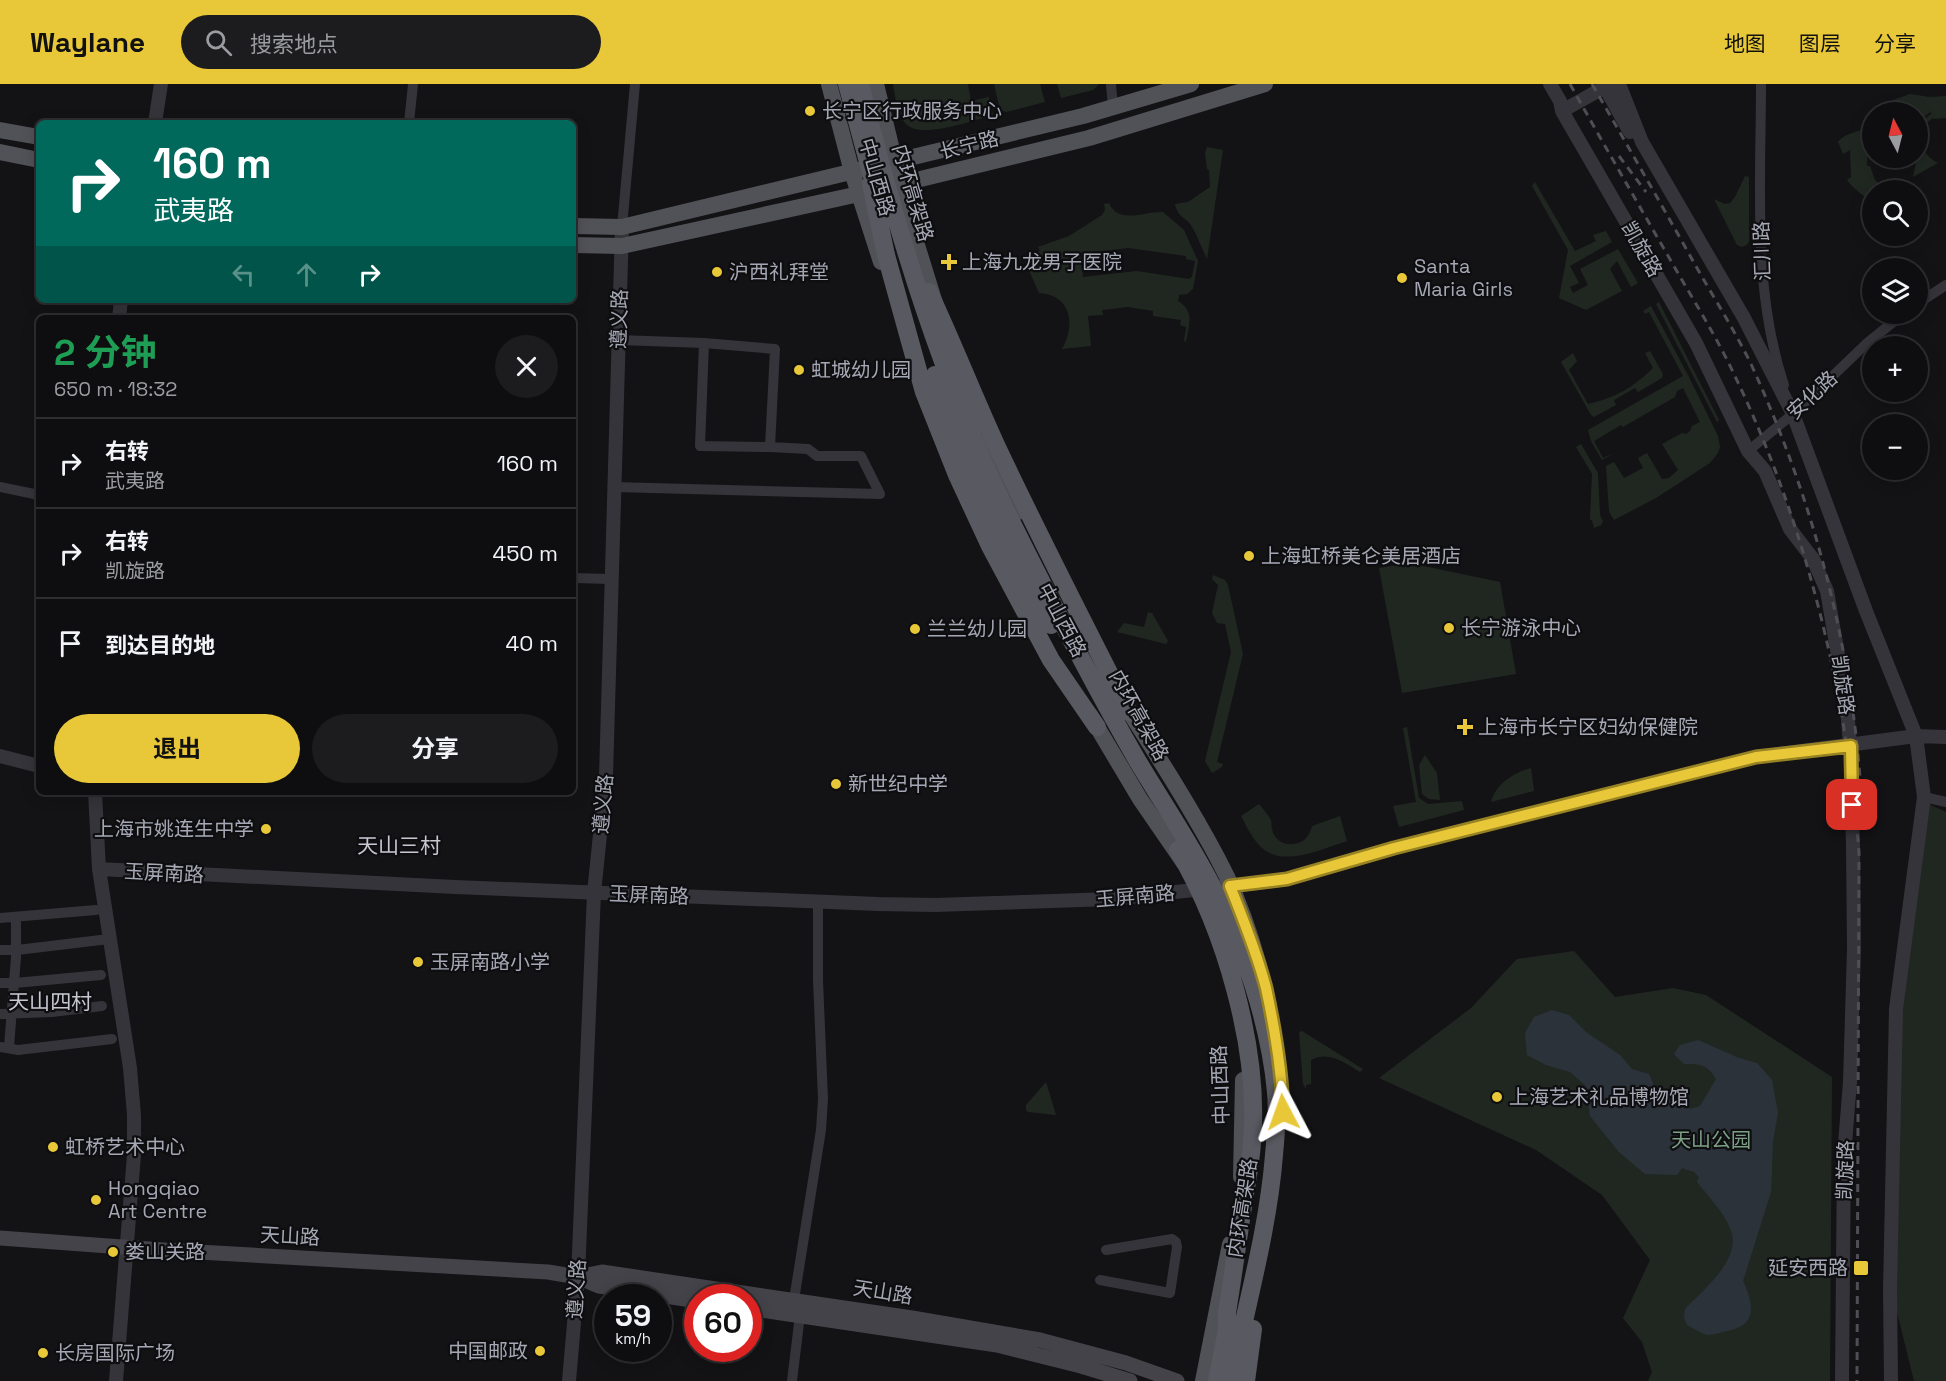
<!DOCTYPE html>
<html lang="zh">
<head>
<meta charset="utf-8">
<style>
  :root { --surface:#0e0e10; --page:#1c1c1e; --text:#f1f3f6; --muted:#9b9c9f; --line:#2e2e30; --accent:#e8c838 }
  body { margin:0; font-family:"Space Grotesk","Noto Sans SC",sans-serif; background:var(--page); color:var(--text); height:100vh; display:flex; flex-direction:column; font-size:22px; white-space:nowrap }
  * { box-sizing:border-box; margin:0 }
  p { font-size:20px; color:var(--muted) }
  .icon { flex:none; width:33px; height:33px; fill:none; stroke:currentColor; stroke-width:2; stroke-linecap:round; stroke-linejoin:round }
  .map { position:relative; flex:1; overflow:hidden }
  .details { position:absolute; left:36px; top:231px; width:540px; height:480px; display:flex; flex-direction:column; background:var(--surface); border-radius:9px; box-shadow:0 3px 15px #0003,0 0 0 2px var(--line) }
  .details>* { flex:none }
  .banner { position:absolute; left:36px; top:36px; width:540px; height:183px; border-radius:9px; box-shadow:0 3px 15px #0003,0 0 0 2px var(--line); background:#00695c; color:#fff; overflow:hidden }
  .needle { width:39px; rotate:353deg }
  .buttons { position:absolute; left:1862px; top:18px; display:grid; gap:12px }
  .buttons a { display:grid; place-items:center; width:66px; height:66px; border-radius:50%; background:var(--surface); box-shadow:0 3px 15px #0003,0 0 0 2px var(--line); font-size:30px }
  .speed { position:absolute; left:594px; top:1200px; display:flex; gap:12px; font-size:30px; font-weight:700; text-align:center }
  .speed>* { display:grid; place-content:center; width:78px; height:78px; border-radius:50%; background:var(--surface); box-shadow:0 3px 15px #0003,0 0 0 2px var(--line); line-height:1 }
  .speed small { font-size:15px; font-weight:400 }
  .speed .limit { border:9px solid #d22; background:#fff; color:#111 }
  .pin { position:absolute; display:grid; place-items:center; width:51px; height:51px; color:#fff; margin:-26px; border-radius:12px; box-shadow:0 3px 9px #0006 }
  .me { position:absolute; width:66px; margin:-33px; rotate:356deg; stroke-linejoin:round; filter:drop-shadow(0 0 4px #0008) }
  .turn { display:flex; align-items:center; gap:21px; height:126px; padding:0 18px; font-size:27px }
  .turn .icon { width:78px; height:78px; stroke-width:2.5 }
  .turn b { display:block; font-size:42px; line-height:51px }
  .lanes { display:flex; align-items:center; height:57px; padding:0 18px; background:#0003; justify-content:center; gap:30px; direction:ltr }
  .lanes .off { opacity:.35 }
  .round { display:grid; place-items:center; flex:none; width:63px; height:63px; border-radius:32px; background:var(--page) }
  .head { display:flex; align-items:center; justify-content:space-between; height:102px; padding:0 18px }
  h1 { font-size:36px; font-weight:700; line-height:45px; color:#1e9e55 }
  .cta { display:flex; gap:12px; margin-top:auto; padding:12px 18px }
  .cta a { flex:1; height:69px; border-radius:36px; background:var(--accent); color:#111; font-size:24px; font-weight:700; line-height:69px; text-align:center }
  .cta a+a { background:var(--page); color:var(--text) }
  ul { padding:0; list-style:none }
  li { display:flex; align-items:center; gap:18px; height:90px; padding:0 18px; border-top:2px solid var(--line) }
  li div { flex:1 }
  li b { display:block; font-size:22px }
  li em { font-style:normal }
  header { display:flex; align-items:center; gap:36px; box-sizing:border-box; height:84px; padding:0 30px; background:var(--accent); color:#111 }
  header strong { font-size:28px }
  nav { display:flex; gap:33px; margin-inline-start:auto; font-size:21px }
  .search { width:420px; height:54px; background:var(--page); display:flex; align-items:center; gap:15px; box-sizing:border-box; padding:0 21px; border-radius:33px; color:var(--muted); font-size:22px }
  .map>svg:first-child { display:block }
  .green { fill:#202721; fill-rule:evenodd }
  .water { fill:#2c323a }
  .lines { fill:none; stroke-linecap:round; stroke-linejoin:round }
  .minor { stroke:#34343a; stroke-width:10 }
  .tertiary { stroke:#34343a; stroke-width:14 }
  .secondary { stroke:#434349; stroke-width:15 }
  .primary { stroke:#515158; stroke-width:16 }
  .trunk { stroke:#595a61; stroke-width:18 }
  .rail { stroke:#4e4e54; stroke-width:3; stroke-dasharray:8 6; stroke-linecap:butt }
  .route-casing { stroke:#978224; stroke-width:15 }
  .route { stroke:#e8c838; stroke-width:10 }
  .poi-dot { fill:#e8c838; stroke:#0e0e10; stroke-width:2 }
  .labels { text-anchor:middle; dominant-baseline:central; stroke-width:4.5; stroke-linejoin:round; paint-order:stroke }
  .poi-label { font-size:20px; fill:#a5a8b4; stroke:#0e0e10; text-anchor:start }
  .street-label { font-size:20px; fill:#a5a8b4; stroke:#0e0e10 }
  .park-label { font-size:20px; fill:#7d9f85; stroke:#0e0e10 }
  .neighbourhood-label { font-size:21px; fill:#c6c7d1; stroke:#0e0e10 }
</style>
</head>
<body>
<header>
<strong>Waylane</strong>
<div class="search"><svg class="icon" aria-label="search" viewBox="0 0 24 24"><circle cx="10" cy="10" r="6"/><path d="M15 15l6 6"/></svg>搜索地点</div>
<nav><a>地图</a><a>图层</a><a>分享</a></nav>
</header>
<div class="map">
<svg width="1946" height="1297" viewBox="0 0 1946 1297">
  <rect width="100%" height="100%" fill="#131315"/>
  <path class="green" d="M893,0H968L971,17L989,13L993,31C973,36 921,56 906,40C897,31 895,12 893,0Z
    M994,0H1040L1045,18L1006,28L1000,26Z
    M1057,0H1099L1093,6L1061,14Z
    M1910,10L1930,13L1946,12V34L1934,35L1933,34L1925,40L1922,37L1931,30V28C1907,40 1919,70 1938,79L1913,93L1917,74V28H1883L1893,16Z
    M1870,42C1876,53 1866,69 1867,82H1870L1875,96L1886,106H1872V120C1864,111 1854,106 1847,96L1851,93L1850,66L1843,70L1838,58C1844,49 1860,48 1870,42Z
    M1207,63L1223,66L1207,175C1202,165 1198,153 1192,143C1187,133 1178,135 1175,120L1188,118L1210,103L1209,86L1207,85L1205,69Z
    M1745,92L1749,93V157L1747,161L1742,163L1737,161L1714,115L1725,120L1730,119L1735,113Z
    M1535,98L1575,167L1596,157L1593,151L1606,147L1612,158L1570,182L1579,199L1570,203L1573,209L1588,201L1580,185L1618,165L1638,199L1631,203L1617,177L1610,185L1622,207L1586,226L1559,214L1568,166L1532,102Z
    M1109,119C1118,141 1146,127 1163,128L1184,146L1198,177L1193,205L1187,210L1179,211L1178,217C1195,227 1189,241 1186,258L1184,257L1186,243L1180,241L1181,236L1153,232V227L1128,223L1102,226L1103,231L1088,232L1091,262L1062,265C1076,240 1071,211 1039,209L1024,175L1040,167L1038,163L1069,152L1102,131L1105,126L1104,120ZM1128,164L1186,172V175L1195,177L1192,193L1189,195L1137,187L1083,193L1080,170Z
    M1659,218L1719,336L1717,338L1656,220Z
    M1651,222L1689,293L1718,352L1720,363L1718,369L1710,379L1656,414L1614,436L1609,428L1606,382L1614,378L1624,394L1643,384L1638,374L1647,369L1662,395L1669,394L1678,386L1662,360L1682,349L1686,350L1690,347L1692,342L1700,338L1683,304L1677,307L1675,313L1623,343L1621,341L1594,357L1603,374L1614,369L1602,376L1591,357L1588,346L1683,292L1649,228L1645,230L1643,227Z
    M1650,267L1663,290L1662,294L1638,308L1635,304L1614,316L1616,321L1594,333L1591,331L1561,278L1573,269L1577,277L1569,286L1588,320C1615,314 1634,303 1653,284L1645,269Z
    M1581,360L1598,389L1600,431L1603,437L1601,441L1594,444L1592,436H1590L1592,390L1576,363Z
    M1409,479L1500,498L1516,590L1402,609L1379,484Z
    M1213,491L1225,496L1228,501L1243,570L1217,678L1223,680L1222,683L1212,689L1205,677L1231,568L1225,540L1217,539L1212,529L1218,501L1212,495Z
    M1148,528L1152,529L1168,557L1166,560L1117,548L1124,539L1144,543Z
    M1407,643L1419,714L1428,720L1462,717L1464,726L1399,743L1393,722L1416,718L1403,644Z
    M1425,671L1437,689L1440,716L1429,715L1422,710L1419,681Z
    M1531,684L1534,707L1491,718C1496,700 1513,689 1531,684Z
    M1259,720C1263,725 1268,730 1271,736C1272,738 1271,743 1272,745C1274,757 1287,763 1298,759C1306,757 1310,750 1312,742L1340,732L1347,757C1321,765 1280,786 1258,760C1251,752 1246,741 1241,732Z
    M1928,720L1946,728V1297H1914L1892,1208L1897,925Z
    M1574,867L1615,913L1673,904L1706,911L1832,993L1830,1297H1648L1652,1288L1642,1258L1623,1234L1650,1176L1602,1111L1536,1066L1379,994L1471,924L1517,875Z
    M1302,947L1363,985L1360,988C1345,979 1329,966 1311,976V1000L1306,1001V1005L1303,1000L1299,948Z
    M1046,998L1056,1031L1028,1028L1026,1026V1021Z"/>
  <path class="water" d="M1552,926L1569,931L1586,948L1620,971L1632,985L1649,990L1658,1011L1670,1009L1690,1025L1700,1022L1716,995C1707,980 1701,980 1684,980L1674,970L1680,961L1698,956L1739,974L1757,979L1772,996L1778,1029L1773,1057L1771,1108L1743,1197C1753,1219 1759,1241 1727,1247C1722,1248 1714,1251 1708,1251C1702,1250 1693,1244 1687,1241L1684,1234L1685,1225C1703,1206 1744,1174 1730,1144C1723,1127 1708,1112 1697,1098L1699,1093L1694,1088L1682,1084L1677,1091L1645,1090L1619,1068L1590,1032L1586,1002L1570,988L1546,981L1527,971L1525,949L1534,933Z"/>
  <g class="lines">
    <path class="minor" d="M1111,0L1113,24
      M1761,0C1761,100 1752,205 1784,301
      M409,39L413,0
      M622,143L635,0
      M1917,220L1946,201
      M619,256L704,259L700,362L770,363
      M1748,367L1793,330L1866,260L1903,230
      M0,403L39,411
      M614,403L880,410L861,372H817L808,365L770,363L775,265L704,259
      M573,494L611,495
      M1924,713L1946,718
      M0,834L96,826
      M0,866H17L109,855
      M0,899H15L101,891
      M0,930L52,928L102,922
      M0,963L18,966L112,955
      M9,963L16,873V834
      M1100,1196L1170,1209L1177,1163L1176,1158L1172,1155L1106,1166
      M794,1216L821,1046L823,1015L818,896V818
      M792,1297L800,1231"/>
    <path class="tertiary" d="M1550,0L1560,17L1562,27
      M1605,0V3L1562,27L1696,259L1748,367L1765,387L1790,445L1813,475L1827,507L1847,623L1850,662L1853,761L1854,865L1850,998L1844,1072L1842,1297
      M1619,0L1642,58L1744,234L1793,330L1866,527L1916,652L1924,713L1896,925L1890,1205L1891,1297
      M1605,3L1630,48
      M155,39L161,0
      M119,234L121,216
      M0,672L39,682
      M95,708L99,785L130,984L134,1031V1071L116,1297
      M99,785L455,803L878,820L935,821L1111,815L1258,799L1287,795L1394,764L1756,673L1916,652L1946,653
      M569,1297L578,1193L594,809L606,692L622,143"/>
    <path class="secondary" d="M0,1154L163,1166L548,1188L578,1193L599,1202L698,1217
      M578,1193L602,1188L912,1234L1040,1256L1126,1279L1177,1297
      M748,1224L997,1261L1081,1282L1130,1297"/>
    <path class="primary" d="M829,0L852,88L881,178
      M876,0L908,132L935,219
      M0,46L39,53
      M0,68L39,76
      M573,142L622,143L1083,32L1191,0
      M573,161L622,162L859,110L1089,54L1265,0
      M987,358L997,384L1018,428
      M1123,618C1156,669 1190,722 1218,775C1244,823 1263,887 1272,941
      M1090,631L1140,715L1184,779
      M1241,1093L1243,996
      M1203,1297L1230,1160"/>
    <path class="trunk" d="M847,0L877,111
      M860,0C897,149 942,297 1010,435C1050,516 1092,598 1137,676C1162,718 1190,759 1212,802C1244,862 1270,941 1276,1008C1278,1029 1276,1050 1274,1071C1268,1147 1246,1222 1231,1297
      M871,100L886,171L924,308L957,391L990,462L1051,576L1097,643
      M929,208C953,259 973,311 997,363C1039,452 1084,540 1129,628
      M935,291L961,358L998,439L1051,541
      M1178,766C1225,846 1260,965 1252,1058C1251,1077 1247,1097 1244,1116C1238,1154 1233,1192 1227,1229V1246L1217,1297
      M1246,1297L1253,1245"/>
    <path class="rail" d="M1570,0C1603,59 1637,118 1671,177C1692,214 1715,250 1733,288C1805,437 1846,603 1859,768L1857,1297
      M1592,0C1626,59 1660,118 1693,177C1712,211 1734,245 1751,280C1811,411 1849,550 1860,694
      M1619,72L1646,108"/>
  </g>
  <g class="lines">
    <defs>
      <path id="route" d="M1283,1028C1282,990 1274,941 1266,904C1257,869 1243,835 1230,802L1287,795L1394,764L1756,673L1851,662L1852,721"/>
    </defs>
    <use href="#route" class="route-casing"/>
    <use href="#route" class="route"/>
  </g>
  <g class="poi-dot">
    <circle cx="810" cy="27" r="6"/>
    <path d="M946 169h6v6h6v6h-6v6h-6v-6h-6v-6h6z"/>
    <circle cx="717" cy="188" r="6"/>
    <circle cx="1402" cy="194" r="6"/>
    <circle cx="799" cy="286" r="6"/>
    <circle cx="1249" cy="472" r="6"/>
    <circle cx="1449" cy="544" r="6"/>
    <circle cx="915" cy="545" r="6"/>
    <path d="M1462 634h6v6h6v6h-6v6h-6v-6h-6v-6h6z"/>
    <circle cx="836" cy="700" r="6"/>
    <circle cx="266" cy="745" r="6"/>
    <circle cx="418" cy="878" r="6"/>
    <circle cx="1497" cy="1013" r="6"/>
    <circle cx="53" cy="1063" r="6"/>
    <circle cx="96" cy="1116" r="6"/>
    <circle cx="113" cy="1168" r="6"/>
    <rect x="1853" y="1176" width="16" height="16" rx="3"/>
    <circle cx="540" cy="1267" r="6"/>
    <circle cx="43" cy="1269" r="6"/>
  </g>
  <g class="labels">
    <g class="poi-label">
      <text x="822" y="27">长宁区行政服务中心</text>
      <text x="962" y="178">上海九龙男子医院</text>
      <text x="1414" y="182">Santa<tspan x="1414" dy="23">Maria Girls</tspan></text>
      <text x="729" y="188">沪西礼拜堂</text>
      <text x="811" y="286">虹城幼儿园</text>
      <text x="1261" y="472">上海虹桥美仑美居酒店</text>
      <text x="1461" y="544">长宁游泳中心</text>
      <text x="927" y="545">兰兰幼儿园</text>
      <text x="1478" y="643">上海市长宁区妇幼保健院</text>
      <text x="848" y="700">新世纪中学</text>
      <text x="254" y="745" text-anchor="end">上海市姚连生中学</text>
      <text x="430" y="878">玉屏南路小学</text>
      <text x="1509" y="1013">上海艺术礼品博物馆</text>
      <text x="65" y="1063">虹桥艺术中心</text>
      <text x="108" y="1104">Hongqiao<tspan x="108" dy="23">Art Centre</tspan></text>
      <text x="125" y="1168">娄山关路</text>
      <text x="1848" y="1184" text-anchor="end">延安西路</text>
      <text x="528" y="1267" text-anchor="end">中国邮政</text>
      <text x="55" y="1269">长房国际广场</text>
    </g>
    <g class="street-label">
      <text transform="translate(969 61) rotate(-14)">长宁路</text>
      <text transform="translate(877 93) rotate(74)">中山西路</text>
      <text transform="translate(913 109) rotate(74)">内环高架路</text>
      <text transform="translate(1642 165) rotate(60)">凯旋路</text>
      <text transform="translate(1762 167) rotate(-92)">汇川路</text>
      <text transform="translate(619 235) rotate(-88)">遵义路</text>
      <text transform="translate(1812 311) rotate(-43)">安化路</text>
      <text transform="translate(1062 536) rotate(62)">中山西路</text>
      <text transform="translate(1843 601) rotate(82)">凯旋路</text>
      <text transform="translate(1139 631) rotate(61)">内环高架路</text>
      <text transform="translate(603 720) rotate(-85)">遵义路</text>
      <text transform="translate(164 789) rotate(3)">玉屏南路</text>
      <text transform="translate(649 811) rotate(2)">玉屏南路</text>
      <text transform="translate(1135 812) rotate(-5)">玉屏南路</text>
      <text transform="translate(1220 1001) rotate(-92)">中山西路</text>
      <text transform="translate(1845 1086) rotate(-88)">凯旋路</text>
      <text transform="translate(1242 1124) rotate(-81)">内环高架路</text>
      <text transform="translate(290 1152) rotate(3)">天山路</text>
      <text transform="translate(576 1205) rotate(-86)">遵义路</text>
      <text transform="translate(883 1208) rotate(9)">天山路</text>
    </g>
    <g class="park-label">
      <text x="1711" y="1056">天山公园</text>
    </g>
    <g class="neighbourhood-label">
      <text x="399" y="761">天山三村</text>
      <text x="50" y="917">天山四村</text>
    </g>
  </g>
</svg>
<div class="buttons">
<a><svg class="needle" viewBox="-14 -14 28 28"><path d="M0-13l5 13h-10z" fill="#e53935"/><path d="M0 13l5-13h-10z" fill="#9b9c9f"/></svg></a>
<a><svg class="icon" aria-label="search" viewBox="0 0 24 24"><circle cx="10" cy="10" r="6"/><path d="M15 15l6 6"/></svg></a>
<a><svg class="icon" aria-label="layers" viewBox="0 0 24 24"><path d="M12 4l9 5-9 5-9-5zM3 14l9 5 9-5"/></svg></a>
<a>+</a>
<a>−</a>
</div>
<div class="speed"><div>59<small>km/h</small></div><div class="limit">60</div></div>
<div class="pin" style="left:1852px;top:721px;background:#d93025"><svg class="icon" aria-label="arrive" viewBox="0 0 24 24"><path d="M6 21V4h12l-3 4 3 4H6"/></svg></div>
<svg class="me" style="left:1283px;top:1028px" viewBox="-20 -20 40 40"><path d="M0-17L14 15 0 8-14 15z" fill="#e8c838" stroke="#fff" stroke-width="4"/></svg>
<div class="banner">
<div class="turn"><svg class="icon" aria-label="right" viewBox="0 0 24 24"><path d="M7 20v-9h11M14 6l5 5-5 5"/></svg><div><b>160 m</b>武夷路</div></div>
<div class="lanes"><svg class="icon off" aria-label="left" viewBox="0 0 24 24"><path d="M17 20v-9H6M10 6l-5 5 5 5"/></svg><svg class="icon off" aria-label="ahead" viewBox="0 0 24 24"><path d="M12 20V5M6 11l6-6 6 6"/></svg><svg class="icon" aria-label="right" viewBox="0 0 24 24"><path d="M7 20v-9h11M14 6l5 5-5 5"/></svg></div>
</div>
<section class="details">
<div class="head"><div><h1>2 分钟</h1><p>650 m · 18:32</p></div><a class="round"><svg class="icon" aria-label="close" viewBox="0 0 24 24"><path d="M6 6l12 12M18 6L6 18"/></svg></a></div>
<ul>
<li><svg class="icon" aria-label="right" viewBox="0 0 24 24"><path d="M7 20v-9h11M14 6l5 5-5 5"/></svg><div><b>右转</b><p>武夷路</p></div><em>160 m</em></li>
<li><svg class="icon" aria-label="right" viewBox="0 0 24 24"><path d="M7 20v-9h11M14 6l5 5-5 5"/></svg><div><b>右转</b><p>凯旋路</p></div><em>450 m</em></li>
<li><svg class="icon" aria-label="arrive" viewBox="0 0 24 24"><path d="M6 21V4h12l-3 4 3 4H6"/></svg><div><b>到达目的地</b></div><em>40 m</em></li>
</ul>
<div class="cta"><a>退出</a><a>分享</a></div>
</section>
</div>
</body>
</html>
